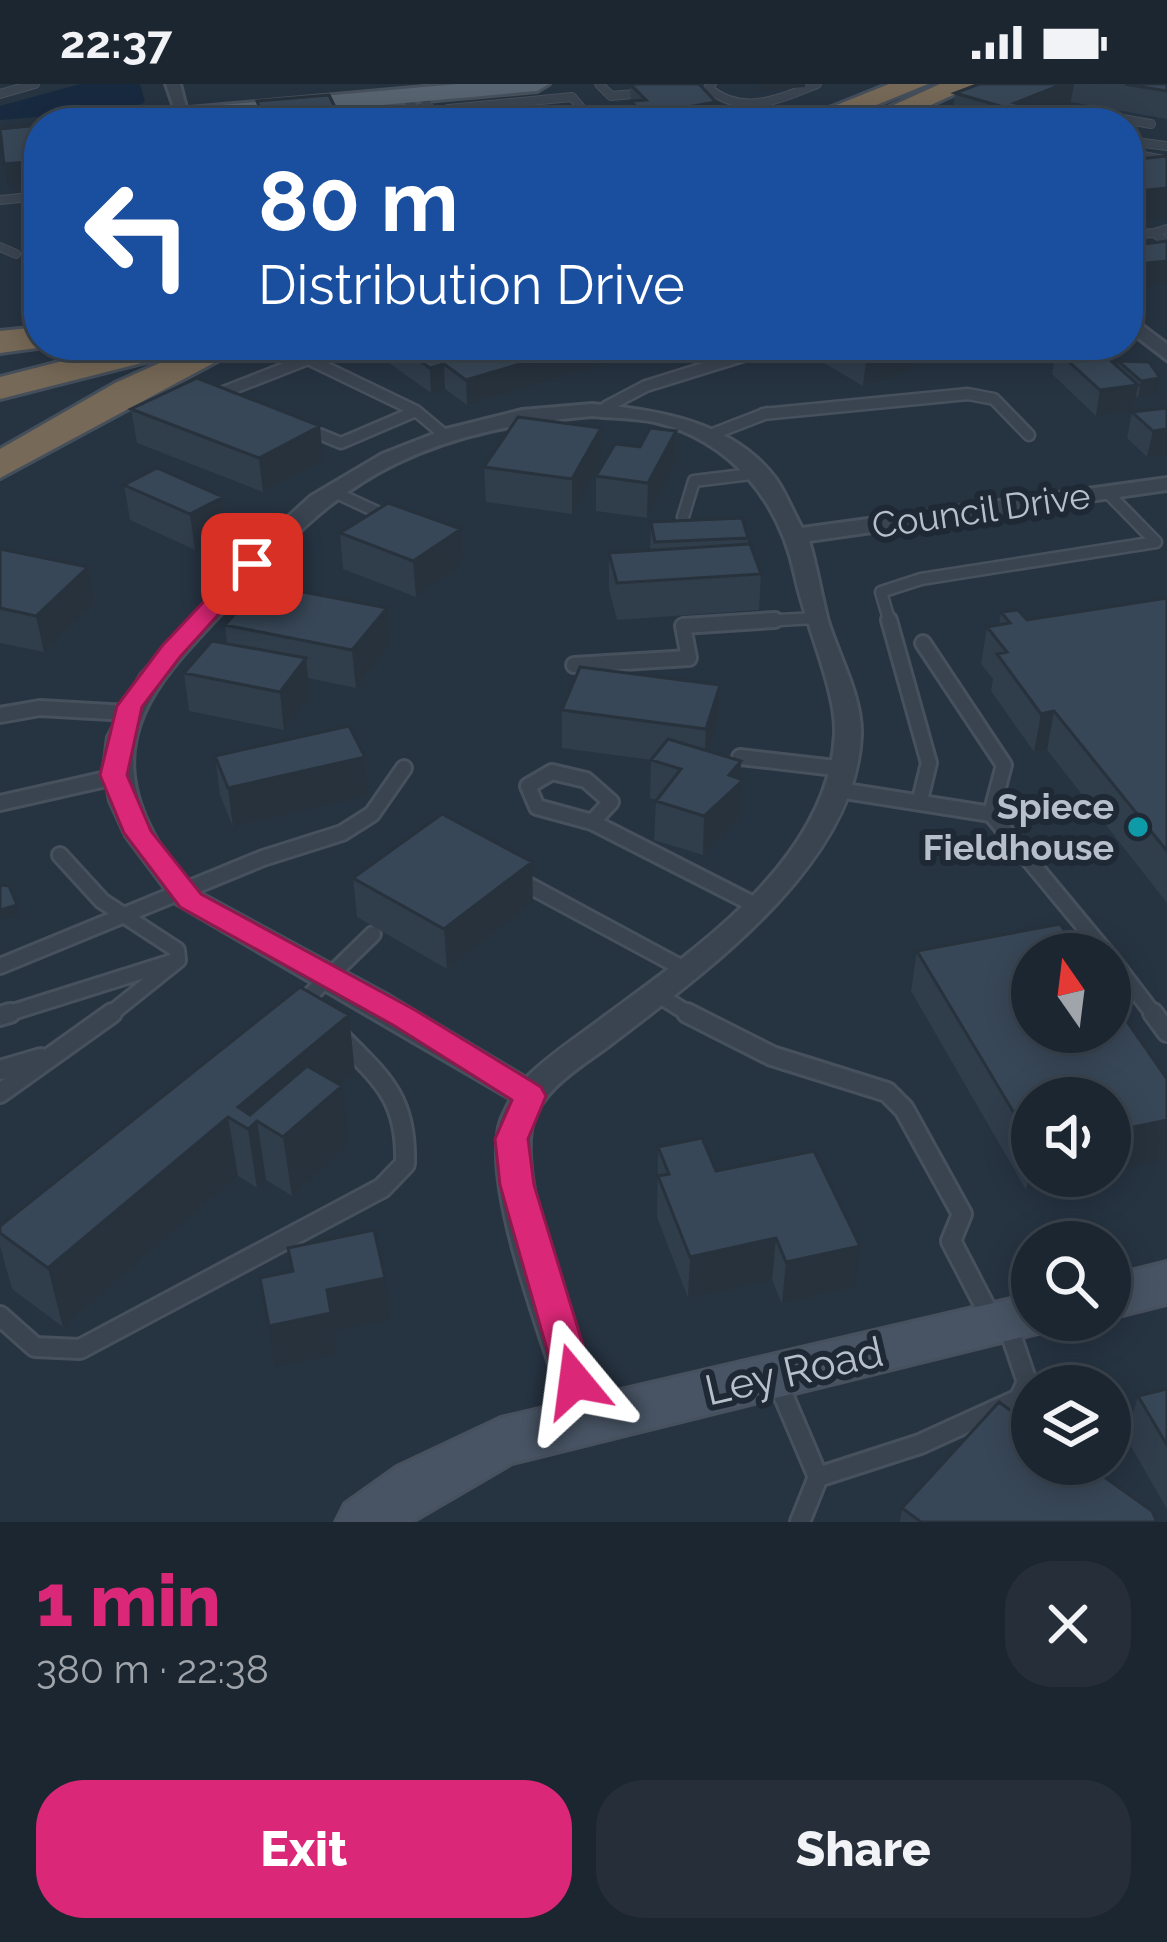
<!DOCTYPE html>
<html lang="en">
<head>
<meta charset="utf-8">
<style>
  :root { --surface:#1c2631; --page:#252e39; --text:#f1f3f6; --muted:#a0a5ab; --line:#3a434d; --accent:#db2777 }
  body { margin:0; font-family:Raleway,sans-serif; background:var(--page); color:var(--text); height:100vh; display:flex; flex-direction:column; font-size:45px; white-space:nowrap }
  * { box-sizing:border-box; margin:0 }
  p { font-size:39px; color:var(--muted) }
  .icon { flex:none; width:66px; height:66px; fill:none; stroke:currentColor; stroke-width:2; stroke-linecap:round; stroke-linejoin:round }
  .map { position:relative; height:1438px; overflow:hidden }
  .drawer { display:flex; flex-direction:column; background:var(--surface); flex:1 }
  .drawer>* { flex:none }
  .guide { position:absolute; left:24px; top:24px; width:1119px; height:252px; border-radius:48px; box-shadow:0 6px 30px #0003,0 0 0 3px var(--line); background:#1a4fa0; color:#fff; overflow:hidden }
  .needle { width:78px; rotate:346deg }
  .tools { position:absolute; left:1011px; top:849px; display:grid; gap:24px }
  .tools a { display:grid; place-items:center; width:120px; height:120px; border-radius:50%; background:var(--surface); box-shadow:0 6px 30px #0003,0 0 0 3px var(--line); font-size:60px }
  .pin { position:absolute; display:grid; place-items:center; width:102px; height:102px; color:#fff; margin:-51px; border-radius:24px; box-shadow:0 6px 18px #0006 }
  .me { position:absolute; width:132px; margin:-66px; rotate:344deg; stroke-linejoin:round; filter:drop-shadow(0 0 9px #0008) }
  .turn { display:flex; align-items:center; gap:42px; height:252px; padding:0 36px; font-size:54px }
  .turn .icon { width:156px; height:156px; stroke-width:2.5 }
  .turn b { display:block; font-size:84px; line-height:102px }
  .round { display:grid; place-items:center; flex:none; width:126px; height:126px; border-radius:48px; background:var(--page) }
  .overview { display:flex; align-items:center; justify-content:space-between; height:204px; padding:0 36px }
  h1 { font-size:72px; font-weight:800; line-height:90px; color:var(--accent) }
  .cta { display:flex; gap:24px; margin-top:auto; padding:24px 36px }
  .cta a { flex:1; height:138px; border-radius:48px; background:var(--accent); color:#fff; font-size:48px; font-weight:800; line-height:138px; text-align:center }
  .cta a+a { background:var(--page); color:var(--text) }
  .status { display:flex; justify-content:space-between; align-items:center; height:84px; padding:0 60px; background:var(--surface); direction:ltr }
  .status svg { height:33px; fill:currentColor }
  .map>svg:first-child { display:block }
  .water { fill:#182a40 }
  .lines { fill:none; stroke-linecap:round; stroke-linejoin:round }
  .service-far3-casing { stroke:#47505d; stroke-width:10 }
  .service-far2-casing { stroke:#47505d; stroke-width:15 }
  .service-far1-casing { stroke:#47505d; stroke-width:20 }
  .service-casing { stroke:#47505d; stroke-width:24 }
  .minor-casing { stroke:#47505d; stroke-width:6 }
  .secondary-casing { stroke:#47505d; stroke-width:6 }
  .primary-casing { stroke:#47505d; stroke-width:6 }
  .motorway-casing { stroke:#454f5b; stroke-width:6 }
  .service-far3 { stroke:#3a4451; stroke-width:8 }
  .service-far2 { stroke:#3a4451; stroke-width:10 }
  .service-far1 { stroke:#3a4451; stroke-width:14 }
  .service { stroke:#3a4451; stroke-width:18 }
  .minor { fill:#3a4451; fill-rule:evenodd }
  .secondary { fill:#485464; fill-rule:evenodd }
  .primary { fill:#586471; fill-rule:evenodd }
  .motorway { fill:#776957; fill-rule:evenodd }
  .wall { fill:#303d4b }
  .shaded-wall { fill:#27323d }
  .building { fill:#384757; stroke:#27323d; stroke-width:3 }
  .route { fill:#db2777; stroke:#8e194d; stroke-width:3 }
  .culture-dot { fill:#0f9aa8; stroke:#1f2936; stroke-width:4.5 }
  .labels { text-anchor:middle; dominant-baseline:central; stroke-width:12; stroke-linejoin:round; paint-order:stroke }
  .street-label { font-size:36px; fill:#b7bfcb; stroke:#1f2936 }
  .poi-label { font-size:36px; font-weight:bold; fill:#b7bfcb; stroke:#1f2936; text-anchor:end }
  .near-street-label { font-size:42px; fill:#b7bfcb; stroke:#1f2936 }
</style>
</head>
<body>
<div class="status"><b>22:37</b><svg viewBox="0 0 49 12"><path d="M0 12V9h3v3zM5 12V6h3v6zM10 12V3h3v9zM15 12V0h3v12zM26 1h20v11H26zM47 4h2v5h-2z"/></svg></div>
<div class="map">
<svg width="1167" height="1438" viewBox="0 0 1167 1438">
  <rect width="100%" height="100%" fill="#263341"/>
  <path class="water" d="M81,0H140L145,18L132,25L0,36V22Z"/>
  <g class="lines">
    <defs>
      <path id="service-far3" d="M599,0L611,12L669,7L662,0
        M712,0L708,4C744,33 779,15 817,0
        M0,10L35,0
        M421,10L438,39
        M405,12L424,39
        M355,35L385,33L398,39
        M457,39L448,25L572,13L594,39
        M1073,39L1094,30L1151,40
        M1128,57L1167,62
        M1128,69L1164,76
        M0,116L39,112
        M1167,145L1154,149L1167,158
        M1128,151L1154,149
        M0,163L16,170"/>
      <path id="service-far2" d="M226,311L221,309L308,275L416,327L447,353
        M606,323L646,302L759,267L761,261
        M763,330L968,310L994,315L1029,351
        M307,345L341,359L416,327
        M710,351L767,329
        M332,407L388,433
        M683,433L694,397L759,389
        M226,511L268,516
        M725,539L816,534
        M890,539L881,508L921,495L1156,458L1107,408"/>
      <path id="service-far1" d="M889,536L929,679L920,716
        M923,559L1004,681L991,730
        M574,581L689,574L683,542L775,536
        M0,631L40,624L128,629
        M740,673L844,685
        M552,688L586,696L611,718L592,738L537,723L528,702Z
        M839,706L991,730L1107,870
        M0,719L115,693
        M592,738L757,822
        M60,771L102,817L177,866L178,876L108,932
        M517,795L682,884
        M1110,873L1155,932
        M0,882L263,774L342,749L372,730L404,684
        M654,908L692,932
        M301,920L373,850
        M0,932L178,876"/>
      <path id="service" d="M687,929L772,972L887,1008L904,1025L962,1130L951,1157L992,1236
        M1153,929L1167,948
        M0,932L10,929
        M0,986L41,974
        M0,1009L112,929
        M0,1232L35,1263L80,1265L382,1104L405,1080C407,1015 383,996 339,952
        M778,1299L818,1393L800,1438
        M818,1393L920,1360L1019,1315L1027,1298L1008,1242"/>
      <path id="minor" d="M166,0H180L189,35L177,32Z
        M1128,231L1167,260V276L1128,246Z
        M592,320C657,326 733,337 776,395C786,410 793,428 802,444L1167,394V406L809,457C817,483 821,510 828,537C839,573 862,612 861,651C856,781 704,889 610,961C581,983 537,1007 531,1046C520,1114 583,1268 606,1337L600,1349L587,1353L574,1349L568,1337C546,1265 488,1121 498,1050C499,1037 505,1027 511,1015L177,820L126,752L110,717L104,684L108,653L141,591L266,453L311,412L382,370L446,345L522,326ZM592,332C612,334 635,334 655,338C731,357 779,416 795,491C804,537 837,607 835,650C829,775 696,865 605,932C579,952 550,970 526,994L389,912L205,812C182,794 162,768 149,741C102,644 169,587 230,520C281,464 328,412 397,379C459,349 524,338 592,332Z"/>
      <path id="secondary" d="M1167,1178V1220L1110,1234V1192Z
        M1032,1210V1236H1056L1050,1246L512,1379L411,1438H336L345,1420L397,1383L501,1334Z"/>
      <path id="primary" d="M457,0H549L537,7L183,39H88L100,32Z"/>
      <path id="motorway" d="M889,0H928L832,39H792Z
        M940,0H977L898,36H878L874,30Z
        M39,243V261L52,262L0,269V247Z
        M126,261H186L181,269L0,315V293Z
        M200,261H247L0,394V365L115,299Z"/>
    </defs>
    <use href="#service-far3" class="service-far3-casing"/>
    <use href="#service-far2" class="service-far2-casing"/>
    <use href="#service-far1" class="service-far1-casing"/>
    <use href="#service" class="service-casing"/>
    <use href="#minor" class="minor-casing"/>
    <use href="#secondary" class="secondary-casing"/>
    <use href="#primary" class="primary-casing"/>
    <use href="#motorway" class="motorway-casing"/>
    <use href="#service-far3" class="service-far3"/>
    <use href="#service-far2" class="service-far2"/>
    <use href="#service-far1" class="service-far1"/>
    <use href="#service" class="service"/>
    <use href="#minor" class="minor"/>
    <use href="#secondary" class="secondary"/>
    <use href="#primary" class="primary"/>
    <use href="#motorway" class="motorway"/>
  </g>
  <path class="wall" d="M630,0L715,39H632Z
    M979,0H1167V35L1071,18L1070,22L1029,39H962L952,36L955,9Z
    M257,17L343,39H260Z
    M364,261H667L467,321L445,305L431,309Z
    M803,261H912V287L863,302L803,267Z
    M1020,261H1064L1063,265L1080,263L1078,261H1123V264L1099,267L1117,283L1118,277L1156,311L1138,314L1136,312L1133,327L1096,332L1052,290L1054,278L1040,279Z
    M1167,324V371L1147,373L1127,354L1132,328Z
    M131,325L323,376L263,408L137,359Z
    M601,344V378L572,430L486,418L484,383Z
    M676,347L675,381L647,434L596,427V392L640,363Z
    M124,401L223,413L227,448L195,466L130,436Z
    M651,438L748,454V460L761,490L759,526L617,536L609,505V469L650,466Z
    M340,449L462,480L416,513L343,485Z
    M0,465L88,483L95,519L44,568L0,559Z
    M1167,514V819L1047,666L1034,668L991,607L993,595L981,580L987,543L999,541L1001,528L1027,536Z
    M225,541L389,561L356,604L308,594L310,612L284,646L189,627L184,589L227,559Z
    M720,601L718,639L709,667L741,677L740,695L743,696L740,734L703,771L654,756L656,716L650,714L651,676L562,664V626Z
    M215,672L365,673L368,712L233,743L220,711Z
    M353,794L533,818L447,885L357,833Z
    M917,867L1032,1014V1092H1089L1026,1106L911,907Z
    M300,903L355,989L341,1002L348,1061L292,1112L266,1096L257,1104L238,1092L63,1243L12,1205L0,1162V1142Z
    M658,1063L716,1087L854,1203L782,1220L772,1196L688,1214L657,1133Z
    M1167,1305V1425L1126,1354L1138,1312Z
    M902,1424L1157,1438H900Z"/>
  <path class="shaded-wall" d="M759,0H805V3L758,7Z
    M1061,0H1074L1070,22L1029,39H1018L1020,28L1015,19Z
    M716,18L715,39H643V31Z
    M39,77V99L8,102L4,80Z
    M1167,104V133L1128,137V108Z
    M1167,177V199L1128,204V181Z
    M585,261H667L467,321L466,296Z
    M1064,261L1062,271L1056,266L1054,278L1040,279L1042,263Z
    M1088,261H1123V264L1087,269Z
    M915,263L912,287L863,302L866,277Z
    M444,280L445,305L431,309L430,284Z
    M1160,294L1156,311L1138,314L1141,297Z
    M1138,301L1133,327L1096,332L1100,306Z
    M320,342L323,376L263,408L259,374Z
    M601,344V378L572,430V395Z
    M1167,345V371L1147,373L1153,347Z
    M676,347L675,381L647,434L648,399Z
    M223,413L227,448L195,466L190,430Z
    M461,445L462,480L416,513L413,477Z
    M88,483L95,519L44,568L36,532Z
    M387,524L389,561L356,604L352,566Z
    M306,574L310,612L284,646L280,608Z
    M720,601L718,639L704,683L706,645Z
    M1054,627L1047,666L1034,668L1041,630Z
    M365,673L368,712L233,743L228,704Z
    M741,677L740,698L743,696L740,734L703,771L704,732L729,691Z
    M532,778L533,818L447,885L444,845Z
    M17,821L19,831L0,837V826Z
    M349,931L355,989L282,1052L257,1037L266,1096L257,1104L248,1045L238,1023Z
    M342,1002L348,1061L292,1112L283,1053Z
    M228,1033L238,1092L63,1243L48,1184Z
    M1167,1036V1075L1110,1087V1048Z
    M1032,1079V1092H1089L1026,1106Z
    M776,1154L772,1196L688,1214L690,1173Z
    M860,1162L854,1203L782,1220L786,1178Z
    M385,1194L389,1235L333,1247L336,1270L275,1283L269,1242L327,1206Z"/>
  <path class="building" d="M630,0H699L716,18L643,31L631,17L646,16Z
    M979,0H1063L1015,19L1030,23L1020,28L955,9Z
    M1125,0H1167V7Z
    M329,11L343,39H266L257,17Z
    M209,24L215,39H149L146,28Z
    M550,27L559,39H475L472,35Z
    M39,41V77L4,80L0,45Z
    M1167,72V104L1128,108V76Z
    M31,130H39V171H36Z
    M1167,157V177L1128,181V162Z
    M397,261H585L466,296L444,280L430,284Z
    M837,261H912L915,263L866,277Z
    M1093,261L1138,301L1100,306L1056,266Z
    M1118,277L1149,278L1160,294L1141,297Z
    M197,294L320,342L259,374L131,325Z
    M1167,324V345L1153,347L1132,328Z
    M518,333L601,344L572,395L484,383Z
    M650,344L676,347L648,399L596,392L615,360L640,363Z
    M157,384L223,413L190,430L124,401Z
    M388,419L461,445L413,477L340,449Z
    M742,434L748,454L655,458L651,438Z
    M750,460L761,490L617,499L609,469Z
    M0,465L88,483L36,532L0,524Z
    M262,500L387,524L352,566L225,541Z
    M1167,514V767L1054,627L1041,630L997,570L1007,568L987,543L1010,539L1001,528L1018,526L1027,536Z
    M212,557L306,574L280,608L184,589Z
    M580,583L720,601L706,645L562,626Z
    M349,642L365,673L228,704L215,672Z
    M668,655L741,677L729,691L743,696L704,732L656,717L681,685L651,676Z
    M442,730L532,778L444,845L353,794Z
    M0,801L9,802L17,821L0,826Z
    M1060,840L1080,870H1032V948H1110V913L1167,995V1036L1110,1048V1014H1032V1059L917,867Z
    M300,903L349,931L238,1023L250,1031L307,982L342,1002L283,1053L257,1037L248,1045L228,1033L48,1184L0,1149V1142Z
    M702,1054L716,1087L814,1067L860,1162L786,1178L776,1154L690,1173L658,1092L669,1090L658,1063Z
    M374,1146L385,1194L327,1206L331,1229L269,1242L260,1194L293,1187L288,1164Z
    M1167,1305V1361L1138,1312Z
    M999,1318L1032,1342V1380H1086L1152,1427L1157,1438H921L902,1424Z"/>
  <path class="route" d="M244,475L264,480L180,573L142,623L127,691L151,747L201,810L415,926L541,1003L546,1012L528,1055L534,1101L594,1297L588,1308L575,1313L561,1308L556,1297L500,1101L495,1055L512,1016L393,941L180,823L124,749L100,691L117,622L162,562Z"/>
  <circle class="culture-dot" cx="1138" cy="743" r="12"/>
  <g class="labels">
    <g class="street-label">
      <text transform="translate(981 426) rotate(-8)">Council Drive</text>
    </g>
    <g class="poi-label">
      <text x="1114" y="722">Spiece<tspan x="1114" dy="41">Fieldhouse</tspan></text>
    </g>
    <g class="near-street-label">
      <text transform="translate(794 1287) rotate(-13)">Ley Road</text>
    </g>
  </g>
</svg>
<div class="tools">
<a><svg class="needle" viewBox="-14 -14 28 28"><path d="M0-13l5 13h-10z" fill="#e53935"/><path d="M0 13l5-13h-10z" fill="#a0a5ab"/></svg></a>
<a><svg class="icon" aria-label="sound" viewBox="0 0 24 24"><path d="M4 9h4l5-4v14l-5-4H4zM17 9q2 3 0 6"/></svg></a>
<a><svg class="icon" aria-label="search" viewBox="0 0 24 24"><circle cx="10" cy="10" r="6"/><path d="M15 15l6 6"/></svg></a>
<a><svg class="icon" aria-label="layers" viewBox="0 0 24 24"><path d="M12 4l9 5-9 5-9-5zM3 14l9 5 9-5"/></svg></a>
</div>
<div class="pin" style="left:252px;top:480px;background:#d93025"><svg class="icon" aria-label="arrive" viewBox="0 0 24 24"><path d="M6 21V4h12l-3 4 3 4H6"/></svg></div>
<svg class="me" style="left:575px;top:1297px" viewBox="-20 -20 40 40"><path d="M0-17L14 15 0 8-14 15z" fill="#db2777" stroke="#fff" stroke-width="4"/></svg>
<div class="guide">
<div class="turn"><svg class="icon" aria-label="left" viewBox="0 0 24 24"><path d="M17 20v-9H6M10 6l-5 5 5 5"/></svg><div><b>80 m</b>Distribution Drive</div></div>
</div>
</div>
<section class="drawer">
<div class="overview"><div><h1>1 min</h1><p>380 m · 22:38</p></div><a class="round"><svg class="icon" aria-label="close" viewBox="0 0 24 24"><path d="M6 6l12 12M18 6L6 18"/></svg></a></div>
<div class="cta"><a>Exit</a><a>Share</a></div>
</section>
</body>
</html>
